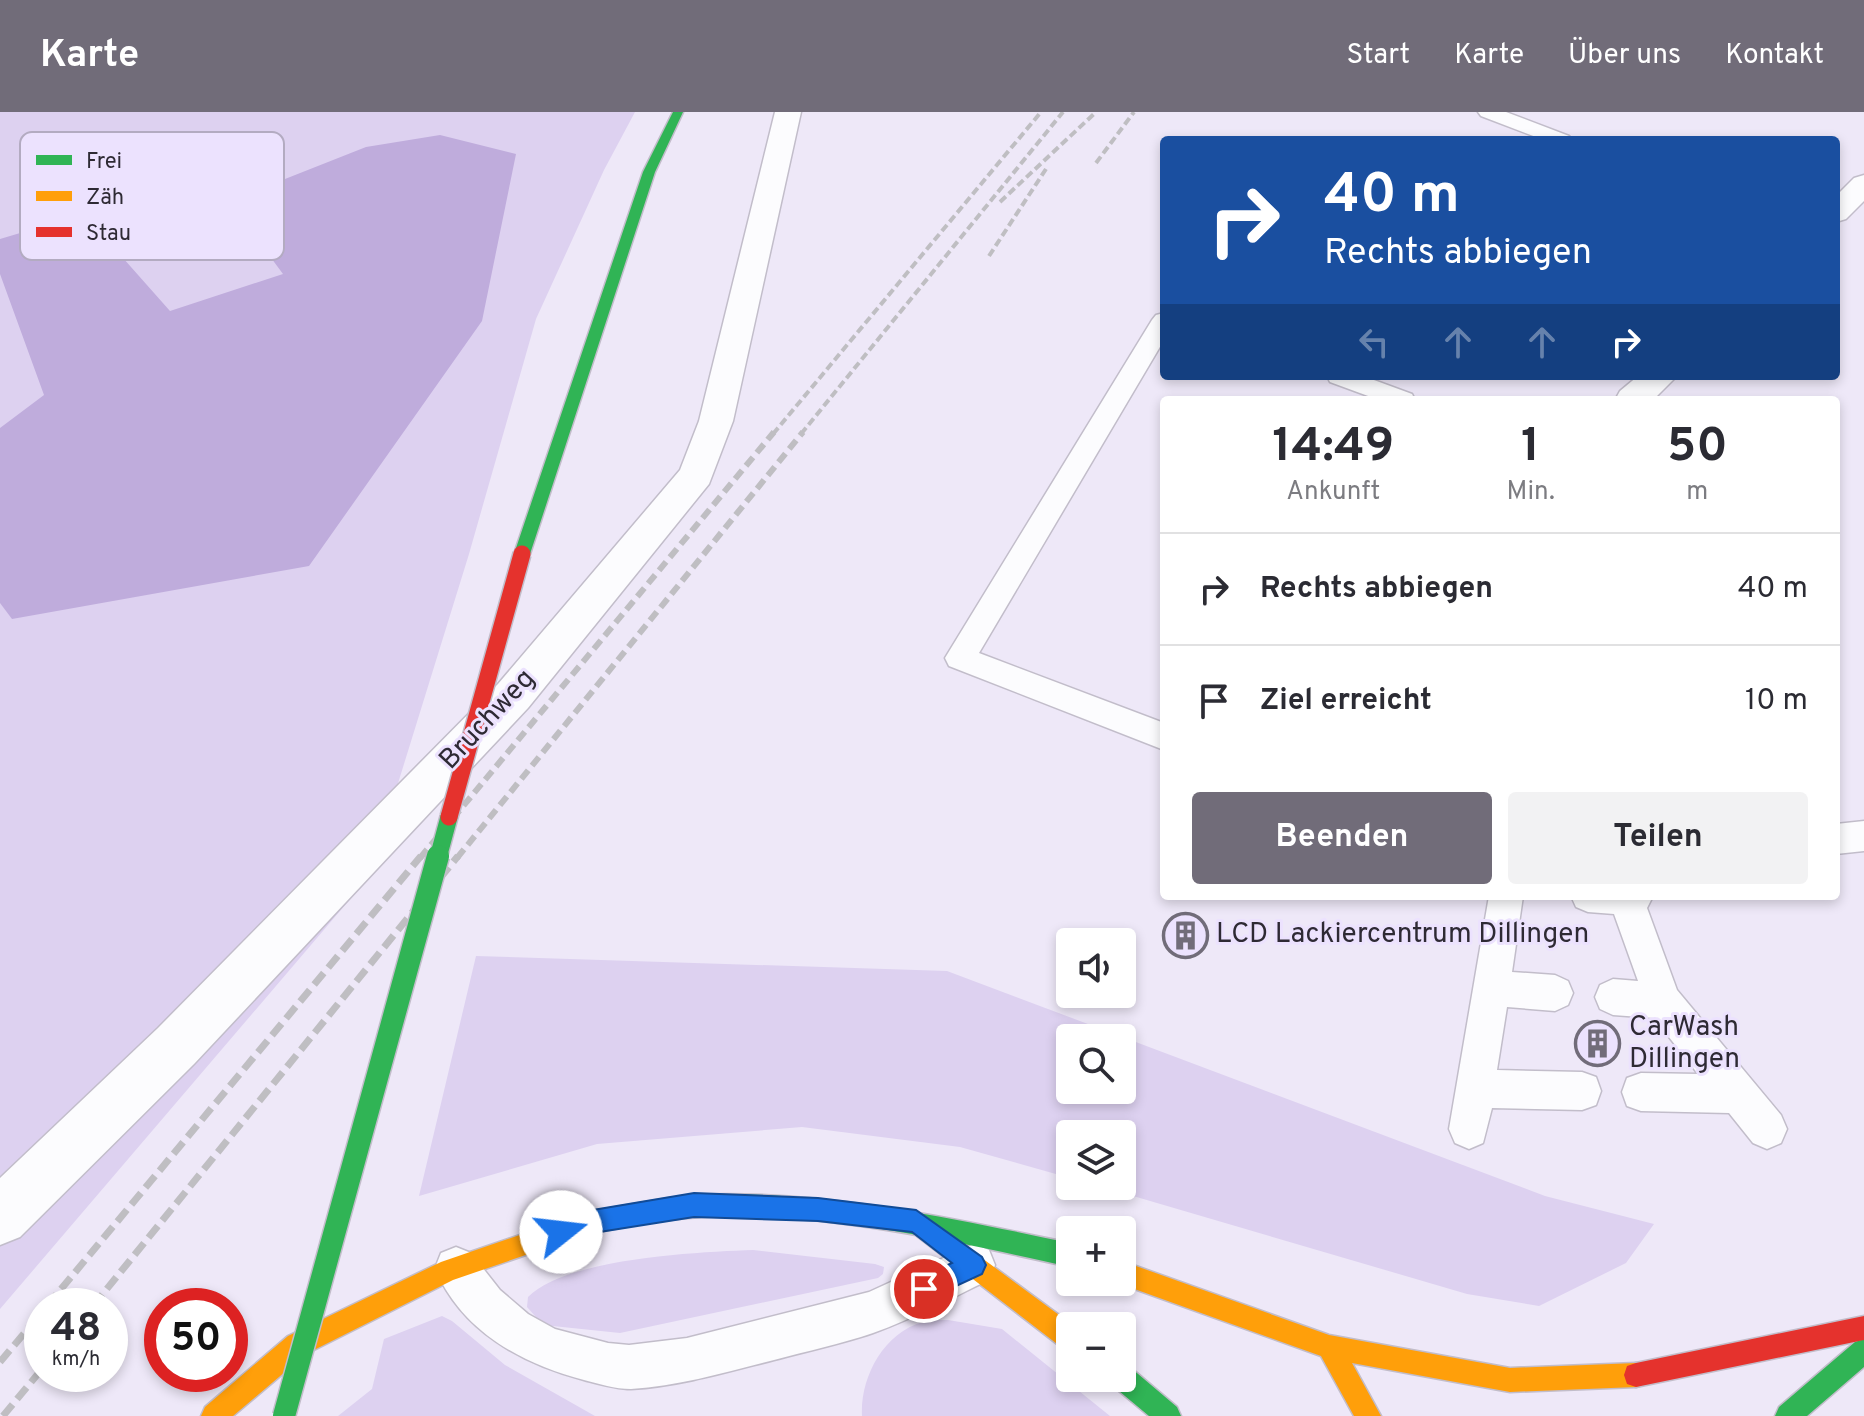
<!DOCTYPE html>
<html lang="de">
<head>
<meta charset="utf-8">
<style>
  :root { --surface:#fff; --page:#f2f2f3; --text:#2b2b33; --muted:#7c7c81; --line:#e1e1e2; --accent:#716c79 }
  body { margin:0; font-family:Overpass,sans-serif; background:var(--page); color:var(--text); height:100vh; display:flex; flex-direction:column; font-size:30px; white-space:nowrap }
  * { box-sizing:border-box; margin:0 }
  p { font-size:26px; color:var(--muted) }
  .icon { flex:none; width:44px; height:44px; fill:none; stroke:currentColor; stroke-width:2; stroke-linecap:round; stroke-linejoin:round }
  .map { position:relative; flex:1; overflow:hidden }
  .sheet { position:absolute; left:1160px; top:284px; width:680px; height:504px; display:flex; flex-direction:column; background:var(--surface); border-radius:8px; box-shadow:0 4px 12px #0003 }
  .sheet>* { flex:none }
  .banner { position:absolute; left:1160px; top:24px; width:680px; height:244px; border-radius:8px; box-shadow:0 4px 12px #0003; background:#1a4fa0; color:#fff; overflow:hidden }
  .buttons { position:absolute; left:1056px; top:816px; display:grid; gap:16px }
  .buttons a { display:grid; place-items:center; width:80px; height:80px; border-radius:8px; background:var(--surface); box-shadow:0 4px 12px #0003; font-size:40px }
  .speed { position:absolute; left:24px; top:1176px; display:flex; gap:16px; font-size:40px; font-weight:700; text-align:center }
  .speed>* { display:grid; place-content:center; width:104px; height:104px; border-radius:50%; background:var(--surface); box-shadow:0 4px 12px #0003; line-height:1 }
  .speed small { font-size:20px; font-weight:400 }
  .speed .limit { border:12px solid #d22; background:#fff; color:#111 }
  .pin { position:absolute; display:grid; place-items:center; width:68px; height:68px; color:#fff; margin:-34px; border:4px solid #fff; border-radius:50%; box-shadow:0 2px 8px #0007 }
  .me { position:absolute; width:88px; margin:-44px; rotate:74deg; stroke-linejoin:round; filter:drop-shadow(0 0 6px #0008) }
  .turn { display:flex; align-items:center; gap:28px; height:168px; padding:0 32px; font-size:36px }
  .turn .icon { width:104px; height:104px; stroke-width:2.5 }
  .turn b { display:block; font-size:56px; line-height:68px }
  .lanes { display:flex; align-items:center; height:76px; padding:0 32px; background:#0003; justify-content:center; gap:40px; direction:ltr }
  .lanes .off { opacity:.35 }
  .eta { display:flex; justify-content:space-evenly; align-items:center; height:136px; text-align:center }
  .eta b { font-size:48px; font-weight:700; line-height:56px }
  .action { display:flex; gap:16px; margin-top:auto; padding:16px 32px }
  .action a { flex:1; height:92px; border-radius:8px; background:var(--accent); color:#fff; font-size:32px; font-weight:700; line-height:92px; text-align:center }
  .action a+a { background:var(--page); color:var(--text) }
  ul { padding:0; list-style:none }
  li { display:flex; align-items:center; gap:24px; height:112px; padding:0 32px; border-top:2px solid var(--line) }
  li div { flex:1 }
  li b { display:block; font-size:30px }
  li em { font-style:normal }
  header { display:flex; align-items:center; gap:48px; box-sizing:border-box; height:112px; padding:0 40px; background:var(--accent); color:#fff }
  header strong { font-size:38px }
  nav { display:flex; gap:44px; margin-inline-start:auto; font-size:28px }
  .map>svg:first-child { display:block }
  .green { fill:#ddd1f0; fill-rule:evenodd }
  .water { fill:#bfacdc }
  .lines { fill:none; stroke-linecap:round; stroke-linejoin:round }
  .lane-casing { stroke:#c2bdca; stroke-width:3 }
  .street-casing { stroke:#c2bdca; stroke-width:3 }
  .fast-casing { stroke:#c2bdca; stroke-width:3 }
  .slow-casing { stroke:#c2bdca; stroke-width:3 }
  .jam-casing { stroke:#c2bdca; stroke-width:3 }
  .lane { fill:#fcfcfe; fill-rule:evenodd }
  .street { fill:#fcfcfe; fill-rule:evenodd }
  .fast { fill:#30b455; fill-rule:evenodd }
  .slow { fill:#ff9f0a; fill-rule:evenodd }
  .jam { fill:#e5322d; fill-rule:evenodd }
  .rail-far2 { stroke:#bfbec2; stroke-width:4; stroke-dasharray:8 4; stroke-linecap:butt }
  .rail-far1 { stroke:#bfbec2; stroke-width:6; stroke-dasharray:11 6; stroke-linecap:butt }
  .rail { stroke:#bfbec2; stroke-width:7; stroke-dasharray:15 7; stroke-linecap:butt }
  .fast-bridge-far1-casing { stroke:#c2bdca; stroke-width:20; stroke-linecap:butt }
  .fast-bridge-casing { stroke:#c2bdca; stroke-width:25; stroke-linecap:butt }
  .jam-bridge-casing { stroke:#c2bdca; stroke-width:20; stroke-linecap:butt }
  .fast-bridge-far1 { stroke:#30b455; stroke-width:17 }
  .fast-bridge { stroke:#30b455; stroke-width:22 }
  .jam-bridge { stroke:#e5322d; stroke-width:17 }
  .route { fill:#1a73e8; stroke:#114b97; stroke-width:2 }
  .labels { text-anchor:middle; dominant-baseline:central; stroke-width:6; stroke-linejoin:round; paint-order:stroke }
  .street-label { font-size:28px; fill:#2e2a34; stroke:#ece2fe }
  .poi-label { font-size:28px; fill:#2e2a34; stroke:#ece2fe; text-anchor:start }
  .key { fill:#ece2fe; stroke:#b3abc1; stroke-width:2 }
  .key-label { font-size:22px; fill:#2e2a34 }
</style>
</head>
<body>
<header>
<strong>Karte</strong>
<nav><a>Start</a><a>Karte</a><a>Über uns</a><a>Kontakt</a></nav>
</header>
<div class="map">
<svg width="1864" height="1304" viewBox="0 0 1864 1304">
  <rect width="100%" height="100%" fill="#eee8f8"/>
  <path class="green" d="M0,0H635L604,58L536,207L469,442L369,765L0,1197Z
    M476,844L947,859L1545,1084L1654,1112L1626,1151L1539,1194L1467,1182L1099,1074H1122V1022H1070V1066L960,1035L802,1015L597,1032L419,1084ZM1070,926H1122V978H1070Z
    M753,1138L875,1152L884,1155L883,1162L878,1166L620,1221L543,1213L527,1195L528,1185C567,1146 698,1140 753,1138Z
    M442,1204L452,1209L505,1253L595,1304H338L372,1277L384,1227Z
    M948,1208L1002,1217L1110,1304H862C860,1266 883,1221 923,1210C930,1208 940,1208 948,1208Z"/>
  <path class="water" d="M440,23L516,42L482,209L309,454L12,507L0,491V316L44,283L0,162V127L84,102L170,199L283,162L229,89L366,35Z"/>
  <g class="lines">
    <defs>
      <path id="lane" d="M1478,0H1506L1569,24L1572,28H1544L1481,4Z
        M1164,201V228L979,541L1164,611V638L949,554L945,546L1152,208L1156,203Z
        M1327,264H1363L1412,282L1415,288H1379L1330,270Z
        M1864,709V739L1836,742V712Z
        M1489,784H1523L1512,860L1555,863L1568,869L1573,881L1568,893L1555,899L1507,895L1497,958L1582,960L1596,965L1601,979L1596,993L1582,998L1492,996L1483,1031L1469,1037L1455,1031L1449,1017Z
        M1571,784H1653L1647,796L1677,878L1781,1003L1787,1017L1781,1031L1767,1037L1753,1031L1729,1001L1641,999L1627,994L1622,980L1627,966L1641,961L1698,962L1654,906L1613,903L1600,897L1595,885L1600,873L1613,867L1638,869L1614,802L1588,800L1576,795Z
        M974,1132L989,1138L995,1153L989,1168C951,1186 913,1207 873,1221C841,1232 807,1239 774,1248C727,1260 680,1274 631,1277C615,1277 599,1272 584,1268C522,1252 461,1219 435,1156L441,1141L456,1135L471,1141L500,1178L528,1202L555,1217L608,1231L629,1233L687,1226L869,1180Z"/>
      <path id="street" d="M775,0H801L733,309L709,372L528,596L194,952L20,1125L0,1133V1066L158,916L498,572L680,358L699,309Z
        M1864,63V89L1846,107L1836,110V84L1854,66Z
        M1638,264H1677L1653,288H1615L1620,279Z"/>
      <path id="fast" d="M673,0H683L655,60L530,442L528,446H516L514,442L643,60Z
        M692,1083C820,1077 946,1105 1070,1131V1155C948,1128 794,1092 669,1108L661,1105L658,1097L661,1089Z
        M1864,1227V1255L1807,1304H1775L1779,1295L1855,1230Z
        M1122,1253L1131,1256L1177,1295L1181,1304H1149L1113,1274L1110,1266H1122Z"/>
      <path id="slow" d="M669,1086L677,1089L680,1097L677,1105L587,1122L453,1168L306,1242L233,1304H201L205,1295L288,1224L441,1150L587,1100Z
        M925,1104L1074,1214H1070V1238L1061,1235L917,1124L913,1116L917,1108Z
        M1122,1149L1329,1223L1510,1256L1636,1251L1645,1254L1648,1263L1645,1272L1636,1275L1510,1280L1352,1251L1381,1304H1354L1321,1244L1115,1170H1122Z"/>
      <path id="jam" d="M1864,1204V1228L1636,1275L1627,1272L1624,1263L1627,1254L1636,1251Z"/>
    </defs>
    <use href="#lane" class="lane-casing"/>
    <use href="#street" class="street-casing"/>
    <use href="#fast" class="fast-casing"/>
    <use href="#slow" class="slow-casing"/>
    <use href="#jam" class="jam-casing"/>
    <use href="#lane" class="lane"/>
    <use href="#street" class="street"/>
    <use href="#fast" class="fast"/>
    <use href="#slow" class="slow"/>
    <use href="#jam" class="jam"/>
    <path class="rail-far2" d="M1096,51L1134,0
      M1000,90L1096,0
      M989,144L1046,57
      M773,322L1041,0
      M801,322L1063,0"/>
    <path class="rail-far1" d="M420,746L774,320
      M457,746L803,320"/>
    <path class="rail" d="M47,1194L421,744
      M93,1194L458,744
      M0,1250L42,1200
      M3,1304L42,1257"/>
    <defs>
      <path id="fast-bridge-far1" d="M438,746L449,705"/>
      <path id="fast-bridge" d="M284,1304L438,744"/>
      <path id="jam-bridge" d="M449,705L522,442"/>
    </defs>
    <use href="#fast-bridge-far1" class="fast-bridge-far1-casing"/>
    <use href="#fast-bridge" class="fast-bridge-casing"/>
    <use href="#jam-bridge" class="jam-bridge-casing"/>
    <use href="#fast-bridge-far1" class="fast-bridge-far1"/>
    <use href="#fast-bridge" class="fast-bridge"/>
    <use href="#jam-bridge" class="jam-bridge"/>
  </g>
  <path class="route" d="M694,1081L818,1086L916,1098L982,1145L986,1153L982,1162L924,1189L915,1185L912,1177L915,1168L952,1151L912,1120L818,1109L694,1105L587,1122L561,1131L553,1128L549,1120L553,1112L587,1099Z"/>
  <defs>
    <symbol id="building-ring" viewBox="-11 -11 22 22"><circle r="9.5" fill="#ece2fe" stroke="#716c79" stroke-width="1.5"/><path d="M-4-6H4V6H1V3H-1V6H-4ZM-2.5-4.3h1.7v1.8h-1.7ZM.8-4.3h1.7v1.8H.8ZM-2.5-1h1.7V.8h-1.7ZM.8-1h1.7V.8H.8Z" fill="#716c79"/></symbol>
  </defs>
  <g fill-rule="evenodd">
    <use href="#building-ring" x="1160" y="798" width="51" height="51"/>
    <use href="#building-ring" x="1572" y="906" width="51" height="51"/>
  </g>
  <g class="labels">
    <g class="street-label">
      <text transform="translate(488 608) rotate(-47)">Bruchweg</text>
    </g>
    <g class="poi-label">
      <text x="1216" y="823">LCD Lackiercentrum Dillingen</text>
      <text x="1629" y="916">CarWash<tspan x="1629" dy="32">Dillingen</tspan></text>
    </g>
  </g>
  <rect x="20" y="20" width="264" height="128" rx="12" class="key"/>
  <rect x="36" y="43" width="36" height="10" fill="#30b455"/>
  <rect x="36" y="79" width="36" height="10" fill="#ff9f0a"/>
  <rect x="36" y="115" width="36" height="10" fill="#e5322d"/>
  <g class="key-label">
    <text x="86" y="56">Frei</text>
    <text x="86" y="92">Zäh</text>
    <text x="86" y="128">Stau</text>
  </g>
</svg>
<div class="buttons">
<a><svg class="icon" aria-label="sound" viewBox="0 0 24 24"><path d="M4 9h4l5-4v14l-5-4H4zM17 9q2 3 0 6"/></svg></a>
<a><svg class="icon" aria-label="search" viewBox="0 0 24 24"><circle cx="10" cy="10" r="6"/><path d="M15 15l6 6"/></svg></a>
<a><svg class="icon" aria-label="layers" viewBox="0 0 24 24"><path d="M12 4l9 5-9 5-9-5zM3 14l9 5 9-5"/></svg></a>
<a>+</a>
<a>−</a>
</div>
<div class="speed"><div>48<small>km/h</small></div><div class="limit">50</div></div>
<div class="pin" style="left:924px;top:1177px;background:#d93025"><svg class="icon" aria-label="arrive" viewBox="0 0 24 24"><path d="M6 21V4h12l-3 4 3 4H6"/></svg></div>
<svg class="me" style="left:561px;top:1120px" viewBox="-20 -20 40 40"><circle r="19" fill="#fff"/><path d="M0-13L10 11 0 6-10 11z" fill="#1a73e8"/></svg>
<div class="banner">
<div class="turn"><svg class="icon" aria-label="right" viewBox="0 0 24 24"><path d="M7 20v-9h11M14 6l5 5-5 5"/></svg><div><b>40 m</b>Rechts abbiegen</div></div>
<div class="lanes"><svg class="icon off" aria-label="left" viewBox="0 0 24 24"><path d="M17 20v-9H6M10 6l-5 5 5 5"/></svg><svg class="icon off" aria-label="ahead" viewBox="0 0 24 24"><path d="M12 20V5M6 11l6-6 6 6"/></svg><svg class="icon off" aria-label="ahead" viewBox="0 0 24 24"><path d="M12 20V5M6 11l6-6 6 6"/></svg><svg class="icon" aria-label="right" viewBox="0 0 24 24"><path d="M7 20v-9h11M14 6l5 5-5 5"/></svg></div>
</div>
<section class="sheet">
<div class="eta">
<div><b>14:49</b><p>Ankunft</p></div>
<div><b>1</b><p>Min.</p></div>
<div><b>50</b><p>m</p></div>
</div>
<ul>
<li><svg class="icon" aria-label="right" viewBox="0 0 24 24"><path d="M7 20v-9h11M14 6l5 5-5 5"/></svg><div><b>Rechts abbiegen</b></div><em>40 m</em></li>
<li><svg class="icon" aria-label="arrive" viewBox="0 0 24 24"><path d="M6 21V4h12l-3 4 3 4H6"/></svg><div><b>Ziel erreicht</b></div><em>10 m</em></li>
</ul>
<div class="action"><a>Beenden</a><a>Teilen</a></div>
</section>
</div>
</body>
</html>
